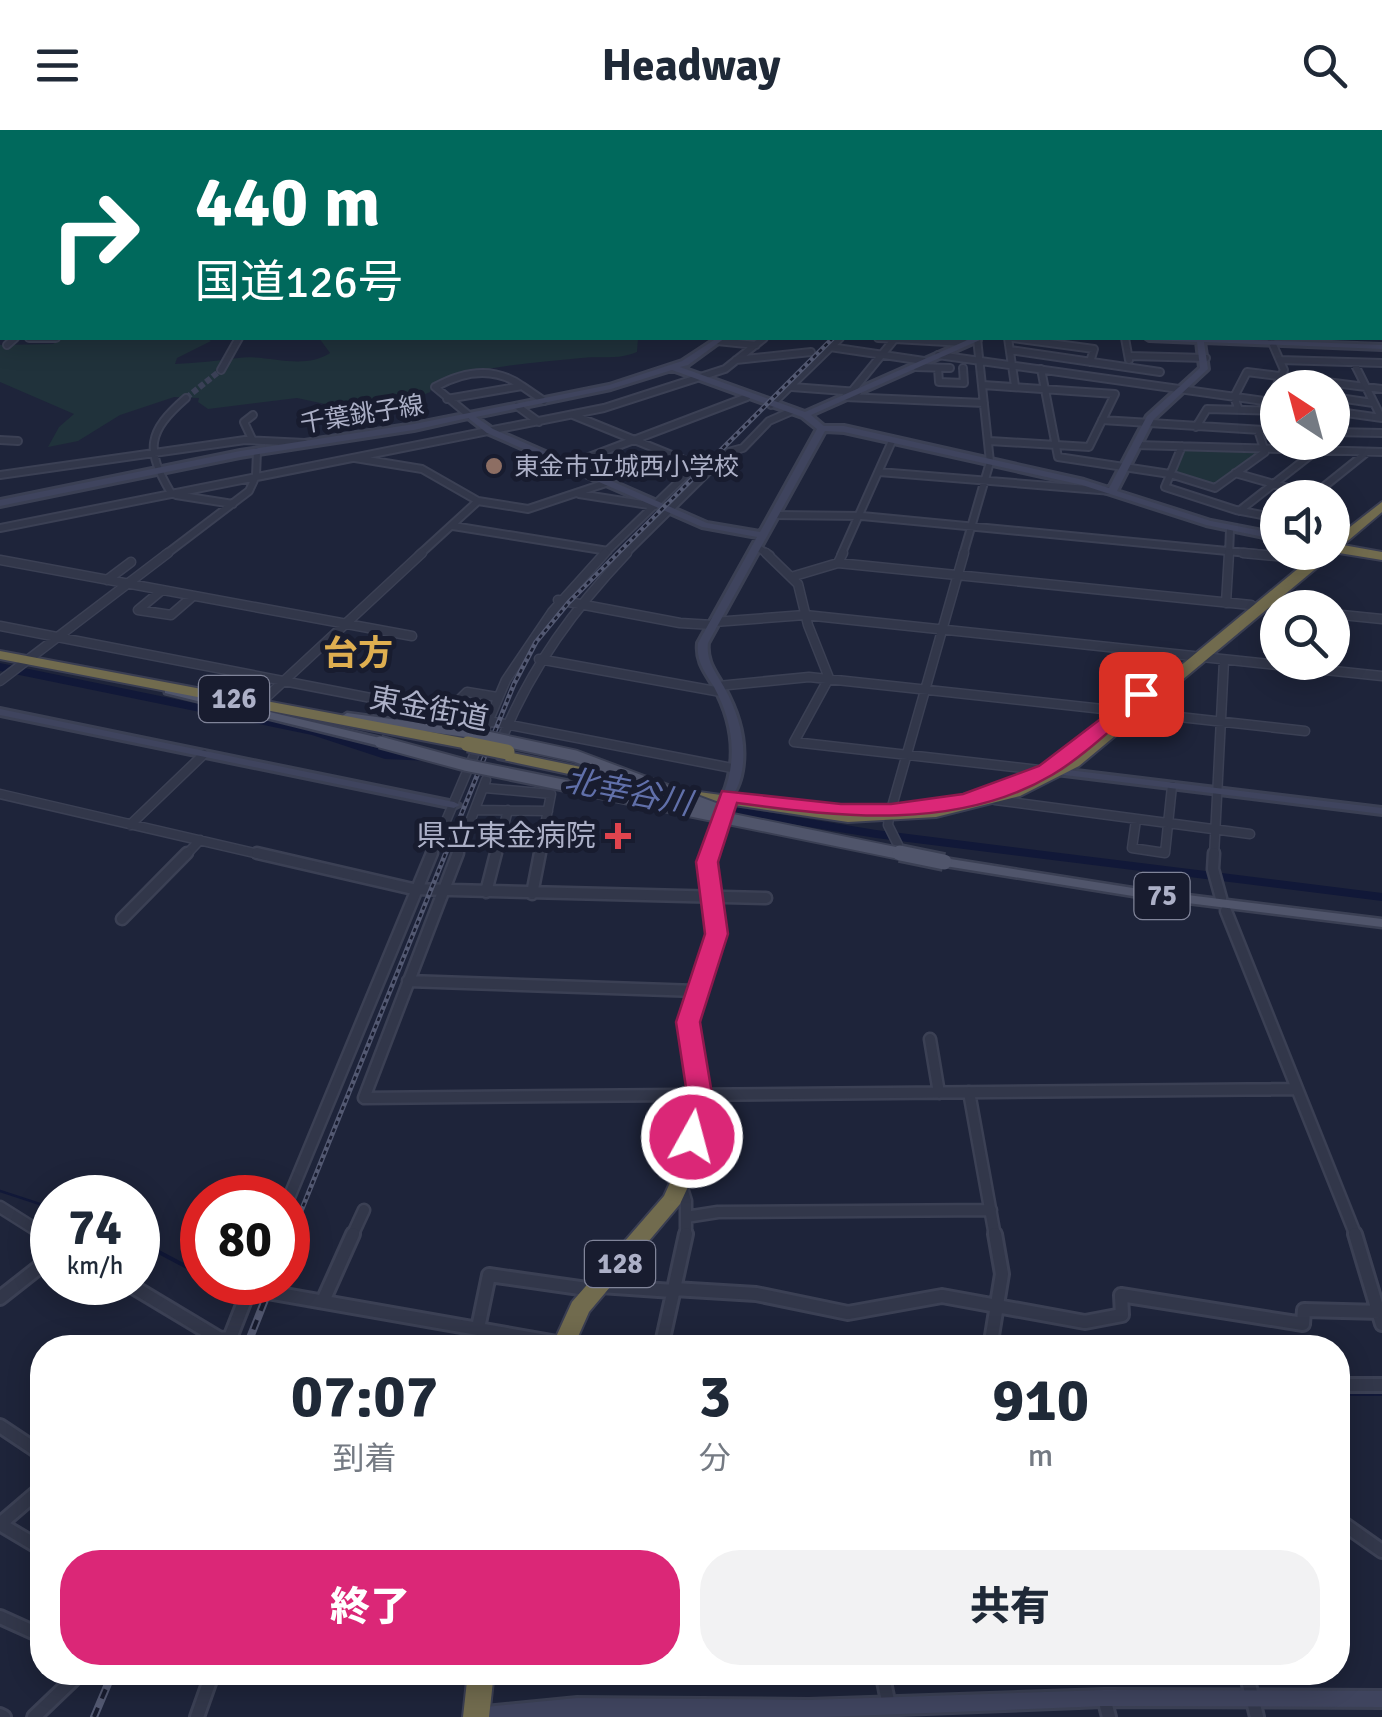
<!DOCTYPE html>
<html lang="ja">
<head>
<meta charset="utf-8">
<style>
  :root { --surface:#fff; --page:#f2f2f3; --text:#1f2937; --muted:#747a83; --accent:#db2777 }
  body { margin:0; font-family:Signika,"Noto Sans JP",sans-serif; background:var(--page); color:var(--text); height:100vh; display:flex; flex-direction:column; font-size:38px; white-space:nowrap }
  * { box-sizing:border-box; margin:0 }
  p { font-size:32px; color:var(--muted) }
  .icon { flex:none; width:55px; height:55px; fill:none; stroke:currentColor; stroke-width:2; stroke-linecap:round; stroke-linejoin:round }
  .map { position:relative; flex:1; overflow:hidden }
  .panel { position:absolute; left:30px; top:1205px; width:1320px; height:350px; display:flex; flex-direction:column; background:var(--surface); border-radius:40px; box-shadow:0 5px 25px #0003 }
  .panel>* { flex:none }
  .banner { position:absolute; left:0px; top:0px; width:1382px; height:210px; box-shadow:0 5px 25px #0003; background:#00695c; color:#fff; overflow:hidden }
  .needle { width:65px; rotate:324deg }
  .fabs { position:absolute; left:1260px; top:240px; display:grid; gap:20px }
  .fabs a { display:grid; place-items:center; width:90px; height:90px; border-radius:50%; background:var(--surface); box-shadow:0 5px 25px #0003; font-size:50px }
  .speed { position:absolute; left:30px; top:1045px; display:flex; gap:20px; font-size:50px; font-weight:700; text-align:center }
  .speed>* { display:grid; place-content:center; width:130px; height:130px; border-radius:50%; background:var(--surface); box-shadow:0 5px 25px #0003; line-height:1 }
  .speed small { font-size:25px; font-weight:400 }
  .speed .limit { border:15px solid #d22; background:#fff; color:#111 }
  .pin { position:absolute; display:grid; place-items:center; width:85px; height:85px; color:#fff; margin:-42px; border-radius:20px; box-shadow:0 5px 15px #0006 }
  .me { position:absolute; width:110px; margin:-55px; rotate:7deg; stroke-linejoin:round; filter:drop-shadow(0 0 8px #0008) }
  .turn { display:flex; align-items:center; gap:35px; height:210px; padding:0 30px; font-size:45px }
  .turn .icon { width:130px; height:130px; stroke-width:2.5 }
  .turn b { display:block; font-size:70px; line-height:85px }
  .eta { display:flex; justify-content:space-evenly; align-items:center; height:170px; text-align:center }
  .eta b { font-size:60px; font-weight:800; line-height:70px }
  .cta { display:flex; gap:20px; margin-top:auto; padding:20px 30px }
  .cta a { flex:1; height:115px; border-radius:40px; background:var(--accent); color:#fff; font-size:40px; font-weight:800; line-height:115px; text-align:center }
  .cta a+a { background:var(--page); color:var(--text) }
  header { display:flex; justify-content:space-between; align-items:center; height:130px; padding:0 30px; background:var(--surface); font-size:45px; font-weight:800 }
  .map>svg:first-child { display:block }
  .green { fill:#20323b }
  .lines { fill:none; stroke-linecap:round; stroke-linejoin:round }
  .stream-far1 { stroke:#111838; stroke-width:2.5 }
  .stream { stroke:#111838; stroke-width:4 }
  .river { fill:#111838; fill-rule:evenodd }
  .street-tunnel { stroke:#3a4056; stroke-width:6; stroke-dasharray:6 2.5; stroke-linecap:butt }
  .street-far4-casing { stroke:#3b4054; stroke-width:8 }
  .street-far3-casing { stroke:#3b4054; stroke-width:10 }
  .street-far2-casing { stroke:#3b4054; stroke-width:11 }
  .street-far1-casing { stroke:#3b4054; stroke-width:15 }
  .street-casing { stroke:#3b4054; stroke-width:18 }
  .secondary-casing { stroke:#3b4054; stroke-width:6 }
  .primary-casing { stroke:#3b4054; stroke-width:5 }
  .highway-casing { stroke:#3a3e52; stroke-width:4 }
  .street-far4 { stroke:#32374a; stroke-width:5 }
  .street-far3 { stroke:#32374a; stroke-width:6 }
  .street-far2 { stroke:#32374a; stroke-width:8 }
  .street-far1 { stroke:#32374a; stroke-width:10 }
  .street { stroke:#32374a; stroke-width:12 }
  .secondary { fill:#3f445e; fill-rule:evenodd }
  .primary { fill:#50556b; fill-rule:evenodd }
  .highway { fill:#716b4e; fill-rule:evenodd }
  .rail-far1-casing { stroke:#535972; stroke-width:5 }
  .rail-casing { stroke:#535972; stroke-width:8 }
  .rail-far1 { stroke:#181c2f; stroke-width:2.5; stroke-dasharray:4; stroke-linecap:butt }
  .rail { stroke:#181c2f; stroke-width:4; stroke-dasharray:10; stroke-linecap:butt }
  .primary-bridge-far1-casing { stroke:#3b4054; stroke-width:15; stroke-linecap:butt }
  .primary-bridge-casing { stroke:#3b4054; stroke-width:20; stroke-linecap:butt }
  .highway-bridge-casing { stroke:#3a3e52; stroke-width:19; stroke-linecap:butt }
  .primary-bridge-far1 { stroke:#50556b; stroke-width:11 }
  .primary-bridge { stroke:#50556b; stroke-width:15 }
  .highway-bridge { stroke:#716b4e; stroke-width:15 }
  .route { fill:#db2777; stroke:#8e194d; stroke-width:2.5 }
  .education-dot { fill:#8d6e63; stroke:#181c2f; stroke-width:4 }
  .health-dot { fill:#e0444e; stroke:#181c2f; stroke-width:4 }
  .labels { text-anchor:middle; dominant-baseline:central; stroke-width:10; stroke-linejoin:round; paint-order:stroke }
  .far-street-label { font-size:25px; fill:#acb0c7; stroke:#181c2f }
  .far-poi-label { font-size:25px; fill:#acb0c7; stroke:#181c2f; text-anchor:start }
  .shield { fill:#181c2f; stroke:#808499; stroke-width:2.5 }
  .shield-label { font-size:28px; font-weight:bold; fill:#acb0c7 }
  .street-label { font-size:30px; fill:#acb0c7; stroke:#181c2f }
  .poi-label { font-size:30px; fill:#acb0c7; stroke:#181c2f; text-anchor:end }
  .water-label { font-size:32px; font-style:italic; fill:#6170aa; stroke:#181c2f }
  .quarter-label { font-size:35px; font-weight:bold; fill:#deae50; stroke:#181c2f }
</style>
</head>
<body>
<header><svg class="icon" aria-label="menu" viewBox="0 0 24 24"><path d="M4 6h16M4 12h16M4 18h16"/></svg>Headway<svg class="icon" aria-label="search" viewBox="0 0 24 24"><circle cx="10" cy="10" r="6"/><path d="M15 15l6 6"/></svg></header>
<div class="map">
<svg width="1382" height="1587" viewBox="0 0 1382 1587">
  <rect width="100%" height="100%" fill="#1e243a"/>
  <path class="green" d="M60,208H205L211,211L177,228L175,234C197,233 217,231 238,228C269,224 302,241 330,223L319,208H638L637,222C618,230 603,226 582,228C532,233 481,236 433,253L430,262L421,266L325,274L297,268L208,279L198,272L199,268L174,267L120,285L78,311L48,317L59,297L74,284L0,252V215L53,214Z
    M1186,318L1261,322L1214,355L1174,343Z"/>
  <g class="lines">
    <path class="stream-far1" d="M0,1061L52,1078"/>
    <path class="stream" d="M138,1111L202,1145
      M217,1152L243,1164
      M457,1202L544,1218
      M1338,1264H1382"/>
    <path class="river" d="M0,533L315,598L386,621L431,623L438,627L431,631L385,629L312,605L0,541Z
      M644,662L876,700L1382,763V771L876,708L639,669L637,666L639,663Z"/>
    <path class="street-tunnel" d="M186,268L221,240"/>
    <defs>
      <path id="street-far4" d="M712,0L718,2
        M924,0L1020,2
        M1,139L2,133"/>
      <path id="street-far3" d="M29,208H56
        M878,208L964,213
        M1008,208L1015,256
        M1013,208L1094,219L1090,232
        M1125,208L1129,230
        M717,211L756,215
        M7,215L15,208
        M830,217L924,231
        M1010,220L1160,242
        M938,225L1278,273
        M1131,226L1206,228
        M736,230L811,222
        M1280,230L1382,233
        M1354,233L1381,287
        M916,237L950,238
        M938,238L939,252L964,253L963,238
        M1041,239L1058,327L1170,344L1215,358L1265,322L1258,300
        M221,240L239,208
        M983,255L1115,264L1089,317L990,311
        M792,257L858,262
        M853,260L893,211
        M845,267L984,273
        M1332,267L1373,273
        M447,269L522,256L544,271
        M1269,272L1284,240L1270,208
        M771,275L840,208
        M517,276L539,292
        M1239,280L1234,267L1247,242L1382,259
        M1332,281L1382,288
        M573,285L696,335L603,425
        M470,286L435,257C464,241 494,236 522,256
        M1102,290L1278,301
        M1196,297L1207,279L1278,281
        M1332,302L1382,303
        M252,309L244,292L253,285
        M0,310L18,311
        M1136,315L1382,322
        M1182,316L1165,357L1236,380L1278,388
        M355,328L422,339L478,371
        M568,335L747,267
        M879,342L1112,361
        M1235,343L1313,365
        M0,345L245,310L305,313
        M171,363C145,319 147,302 186,268
        M579,364L655,376
        M176,365L233,374
        M1311,367L1367,322
        M1239,381L1317,320L1315,312
        M774,385L862,386L1269,425
        M453,396L608,421
        M0,398L604,278L725,239L764,208
        M1262,404L1278,392
        M756,417L770,425
        M165,425L249,361L256,346L257,321
        M419,425L478,371L528,379L609,352
        M624,425L728,322L743,318L769,291L792,281
        M841,425L892,311
        M963,425L990,332L977,208
        M1229,425L1230,399"/>
      <path id="street-far2" d="M766,423L798,454L808,495L829,548L794,612L1057,642
        M1243,423L1308,429
        M0,430L412,506
        M838,433L843,423
        M791,447L838,433L1251,475
        M107,450L131,432
        M162,460L138,480L171,485L193,466
        M558,470L680,493L713,495
        M1226,473L1229,423
        M1332,484L1382,489
        M714,492L805,485L1382,546
        M0,496L737,639
        M539,529L721,562
        M0,551L168,423
        M718,556L809,547L1121,581
        M259,574L422,423
        M1134,582L1305,601
        M446,583L467,562L497,567
        M503,606C533,535 574,479 627,423
        M485,658L551,664L539,726
        M0,664L267,726
        M995,670L1250,704
        M477,680L548,681
        M891,680L964,423
        M889,687L888,695L898,715
        M1136,690L1132,718L1165,723L1172,656
        M130,695L204,624
        M185,726L200,710
        M431,726L506,550L552,482L605,423
        M457,726L486,650
        M496,726L508,680
        M1214,726L1224,530"/>
      <path id="street-far1" d="M257,723L413,759L766,768
        M458,723L364,968L1297,959
        M1214,723L1213,739L1221,768
        M486,762L496,723
        M532,764L540,723
        M1226,781L1356,1106
        M122,789L187,723
        M408,851L697,861
        M930,909L939,963
        M969,962L995,1106
        M681,1055L686,1071V1106
        M288,1070L432,723
        M0,1077L46,1106
        M686,1087L718,1082L991,1080
        M352,1106L364,1080"/>
      <path id="street" d="M42,1104L52,1110
        M1355,1104L1382,1194
        M125,1152L220,1209
        M601,1156L673,1161
        M250,1159L586,1218
        M674,1159L756,1164L848,1183L942,1166L1085,1192L1122,1185L1121,1165L1303,1194L1304,1180L1382,1182
        M0,1168L52,1127
        M323,1171L353,1104
        M478,1198L489,1145L594,1160
        M209,1218L220,1209L230,1208L252,1152
        M661,1218L686,1104
        M990,1218L1002,1144L995,1104
        M1338,1255H1382
        M0,1296L42,1324
        M1338,1390L1382,1421
        M0,1394L42,1358
        M0,1394L42,1419
        M0,1487L42,1506
        M882,1542L889,1576
        M1246,1542L1257,1587
        M1104,1568L1109,1587
        M0,1585L4,1587
        M34,1587L81,1542
        M197,1587L213,1542"/>
      <path id="secondary" d="M226,0H232L230,2H224Z
        M825,0H831L832,2H826Z
        M1065,0H1071L1069,2H1063Z
        M1183,0H1189L1188,2H1182Z
        M1270,0H1298L1299,1L1290,2Z
        M2,59V63L0,64V60Z
        M0,115H2V120L0,121Z
        M1380,132H1382V136H1380Z
        M717,208H725L688,235L680,237L805,282L972,208H980V210L811,285L824,296H844L1084,350L1109,358L1147,286L1200,238L1197,212L1149,210L1146,208H1203L1382,215V219L1204,212L1208,239L1154,289L1117,361L1211,391L1278,404V410L1206,395L1082,355L844,302L825,301L708,513C706,531 715,541 724,557C738,582 747,612 742,641C740,652 737,662 729,668L723,665C738,628 733,592 714,557C705,542 696,532 698,513L757,407L702,397L487,303L468,288L414,300L240,327L0,376V370L240,321L414,294L609,255L682,231ZM672,240L802,287L817,299L760,402L707,393L493,299L476,287L611,259Z
        M0,579L454,672L460,675L454,678L0,585Z
        M1060,639L1382,678V684L1056,644L1054,642Z
        M1104,1560L1382,1561V1577L1104,1576L824,1587H465L468,1581L475,1578L577,1568L809,1570Z"/>
      <path id="primary" d="M1293,0H1347L1350,2H1294Z
        M1378,2H1382V6H1380Z
        M169,558L384,609L386,612L380,616L165,563V559Z
        M347,583L473,600L479,604L473,608L343,590L341,587Z
        M944,728L1139,759L1382,789V797L1139,767L939,735L937,732Z"/>
      <path id="highway" d="M1299,0H1307L1308,2H1300Z
        M1380,134L1382,135V143L1380,142Z
        M1382,372V382L1343,415L1382,422V430L1333,422L1332,425L1079,636L1020,666L936,687L848,692L734,675L715,732L726,804L697,892L709,964L699,1033L680,1074L589,1182L573,1218H551L572,1172L664,1066L679,1033L689,964L679,892L708,804L699,732L719,672L669,664L667,661L669,658L848,682L936,677L1008,660L1067,630L1318,422H1332V411Z
        M0,521L468,609L476,614L468,619L0,529Z
        M503,621L649,651L657,656L649,661L498,629L495,626Z
        M468,1542H494L489,1587H463Z"/>
    </defs>
    <use href="#street-far4" class="street-far4-casing"/>
    <use href="#street-far3" class="street-far3-casing"/>
    <use href="#street-far2" class="street-far2-casing"/>
    <use href="#street-far1" class="street-far1-casing"/>
    <use href="#street" class="street-casing"/>
    <use href="#secondary" class="secondary-casing"/>
    <use href="#primary" class="primary-casing"/>
    <use href="#highway" class="highway-casing"/>
    <use href="#street-far4" class="street-far4"/>
    <use href="#street-far3" class="street-far3"/>
    <use href="#street-far2" class="street-far2"/>
    <use href="#street-far1" class="street-far1"/>
    <use href="#street" class="street"/>
    <use href="#secondary" class="secondary"/>
    <use href="#primary" class="primary"/>
    <use href="#highway" class="highway"/>
    <defs>
      <path id="rail-far1" d="M291,1106L514,554L536,512L569,472L833,208"/>
      <path id="rail" d="M288,1114L292,1104
        M246,1218L272,1152
        M94,1587L113,1542"/>
    </defs>
    <use href="#rail-far1" class="rail-far1-casing"/>
    <use href="#rail" class="rail-casing"/>
    <use href="#rail-far1" class="rail-far1"/>
    <use href="#rail" class="rail"/>
    <defs>
      <path id="primary-bridge-far1" d="M473,604L575,626L719,680
        M380,612L465,635L912,726"/>
      <path id="primary-bridge" d="M900,723L944,732"/>
      <path id="highway-bridge" d="M468,614L507,622"/>
    </defs>
    <use href="#primary-bridge-far1" class="primary-bridge-far1-casing"/>
    <use href="#primary-bridge" class="primary-bridge-casing"/>
    <use href="#highway-bridge" class="highway-bridge-casing"/>
    <use href="#primary-bridge-far1" class="primary-bridge-far1"/>
    <use href="#primary-bridge" class="primary-bridge"/>
    <use href="#highway-bridge" class="highway-bridge"/>
  </g>
  <path class="route" d="M1141,558L1148,560V568C1117,593 1086,625 1052,645C957,701 841,687 737,673L718,732L728,804L700,892L712,964L702,1013H683L680,1007L687,964L676,892L705,804L696,732L722,661L841,674H891L963,664L1039,636Z"/>
  <circle class="education-dot" cx="494" cy="336" r="10"/>
  <path class="health-dot" d="M613 691h10v10h10v10h-10v10h-10v-10h-10v-10h10z"/>
  <g class="labels">
    <g class="far-street-label">
      <text transform="translate(362 284) rotate(-9)">千葉銚子線</text>
    </g>
    <g class="far-poi-label">
      <text x="514" y="336">東金市立城西小学校</text>
    </g>
    <g class="shield">
      <rect x="199" y="546" width="70" height="46" rx="8"/>
      <rect x="1134.5" y="743" width="55" height="46" rx="8"/>
      <rect x="585" y="1111" width="70" height="46" rx="8"/>
    </g>
    <g class="shield-label">
      <text x="234" y="569">126</text>
      <text x="1162" y="766">75</text>
      <text x="620" y="1134">128</text>
    </g>
    <g class="street-label">
      <text transform="translate(429 579) rotate(11)">東金街道</text>
    </g>
    <g class="poi-label">
      <text x="596" y="706">県立東金病院</text>
    </g>
    <g class="water-label">
      <text transform="translate(628 662) rotate(11)">北幸谷川</text>
    </g>
    <g class="quarter-label">
      <text x="358" y="523">台方</text>
    </g>
  </g>
</svg>
<div class="fabs">
<a><svg class="needle" viewBox="-14 -14 28 28"><path d="M0-13l5 13h-10z" fill="#e53935"/><path d="M0 13l5-13h-10z" fill="#747a83"/></svg></a>
<a><svg class="icon" aria-label="sound" viewBox="0 0 24 24"><path d="M4 9h4l5-4v14l-5-4H4zM17 9q2 3 0 6"/></svg></a>
<a><svg class="icon" aria-label="search" viewBox="0 0 24 24"><circle cx="10" cy="10" r="6"/><path d="M15 15l6 6"/></svg></a>
</div>
<div class="speed"><div>74<small>km/h</small></div><div class="limit">80</div></div>
<div class="pin" style="left:1141px;top:564px;background:#d93025"><svg class="icon" aria-label="arrive" viewBox="0 0 24 24"><path d="M6 21V4h12l-3 4 3 4H6"/></svg></div>
<svg class="me" style="left:692px;top:1007px" viewBox="-20 -20 40 40"><circle r="17" fill="#db2777" stroke="#fff" stroke-width="3"/><path d="M0-11L8 9 0 5-8 9z" fill="#fff"/></svg>
<div class="banner">
<div class="turn"><svg class="icon" aria-label="right" viewBox="0 0 24 24"><path d="M7 20v-9h11M14 6l5 5-5 5"/></svg><div><b>440 m</b>国道126号</div></div>
</div>
<section class="panel">
<div class="eta">
<div><b>07:07</b><p>到着</p></div>
<div><b>3</b><p>分</p></div>
<div><b>910</b><p>m</p></div>
</div>
<div class="cta"><a>終了</a><a>共有</a></div>
</section>
</div>
</body>
</html>
